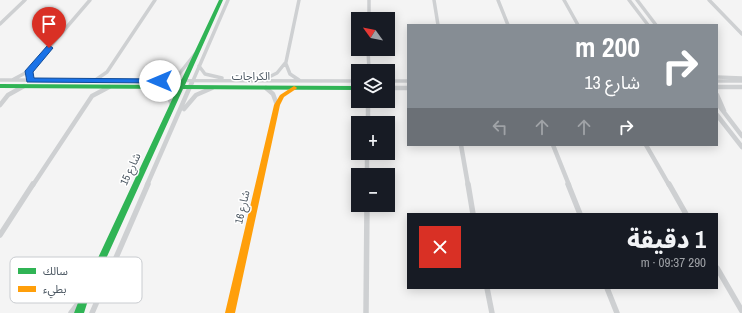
<!DOCTYPE html>
<html lang="ar">
<head>
<meta charset="utf-8">
<style>
  :root { --surface:#171b24; --page:#242831; --text:#f1f3f6; --muted:#9ea1a6 }
  body { margin:0; font-family:"Archivo Narrow","Noto Sans Arabic",sans-serif; background:var(--page); color:var(--text); direction:rtl; height:100vh; display:flex; flex-direction:column; font-size:15px; white-space:nowrap }
  * { box-sizing:border-box; margin:0 }
  p { font-size:13px; color:var(--muted) }
  .icon { flex:none; width:22px; height:22px; fill:none; stroke:currentColor; stroke-width:2; stroke-linecap:round; stroke-linejoin:round }
  .map { position:relative; flex:1; overflow:hidden; direction:ltr }
  .details { position:absolute; left:407px; top:213px; width:311px; height:76px; display:flex; flex-direction:column; background:var(--surface); border-radius:0px; box-shadow:0 2px 10px #0003; direction:rtl }
  .details>* { flex:none }
  .hud { position:absolute; left:407px; top:24px; width:311px; height:122px; border-radius:0px; box-shadow:0 2px 10px #0003; direction:rtl; background:#868d94; color:#fff; overflow:hidden }
  .needle { width:26px; rotate:303deg }
  .fabs { position:absolute; left:351px; top:12px; display:grid; gap:8px }
  .fabs a { display:grid; place-items:center; width:44px; height:44px; border-radius:0px; background:var(--surface); box-shadow:0 2px 10px #0003; font-size:20px }
  .pin { position:absolute; display:grid; place-items:center; width:34px; height:34px; color:#fff; margin:-41px -17px; border-radius:50% 50% 50% 0; rotate:-45deg; box-shadow:0 0 4px #0007 }
  .pin .icon { rotate:45deg }
  .me { position:absolute; width:44px; margin:-22px; rotate:270deg; stroke-linejoin:round; filter:drop-shadow(0 0 3px #0008) }
  .turn { display:flex; align-items:center; gap:14px; height:84px; padding:0 12px; font-size:18px }
  .turn .icon { width:52px; height:52px; stroke-width:2.5 }
  .turn b { display:block; font-size:28px; line-height:34px }
  .lanes { display:flex; align-items:center; height:38px; padding:0 12px; background:#0003; justify-content:center; gap:20px; direction:ltr }
  .lanes .off { opacity:.35 }
  .round { display:grid; place-items:center; flex:none; width:42px; height:42px; border-radius:0px; background:var(--page) }
  .overview { display:flex; align-items:center; justify-content:space-between; height:68px; padding:0 12px }
  h1 { font-size:24px; font-weight:800; line-height:30px }
  .map>svg:first-child { display:block }
  .lines { fill:none; stroke-linecap:round; stroke-linejoin:round }
  .street-far2 { stroke:#ced0d2; stroke-width:3.5 }
  .street-far1 { stroke:#ced0d2; stroke-width:4.5 }
  .street { stroke:#ced0d2; stroke-width:5.5 }
  .fast { fill:#30b455; fill-rule:evenodd }
  .slow { fill:#ff9f0a; fill-rule:evenodd }
  .route { fill:#1a73e8; stroke:#114b97 }
  .labels { text-anchor:middle; dominant-baseline:central; stroke-width:3; stroke-linejoin:round; paint-order:stroke }
  .street-label { font-size:11px; fill:#4a5661; stroke:#fff }
  .key { fill:#fff; stroke:#c9ccd0; stroke-width:1 }
  .key-label { font-size:11px; fill:#4a5661 }
</style>
</head>
<body>
<div class="map">
<svg width="742" height="313" viewBox="0 0 742 313">
  <rect width="100%" height="100%" fill="#f4f4f4"/>
  <g class="lines">
    <path class="street-far2" d="M369,0V19
      M434,0L438,25
      M498,0L508,25
      M564,0L578,25
      M629,0L648,25
      M637,0L656,25
      M709,0L742,34
      M0,24L25,0
      M368,49L369,71
      M286,64L290,74L299,80
      M199,66L205,74L222,78
      M717,77L742,78
      M14,79L29,71L90,0
      M0,80L358,81
      M165,80L179,74L195,54
      M263,80L277,73L286,62L299,0
      M94,81L107,72L155,0
      M388,81H408
      M717,81H742
      M192,83L228,0"/>
    <path class="street-far1" d="M717,87H742
      M147,88C159,90 168,92 172,105
      M266,88L273,94L277,105
      M388,88H408
      M717,95L724,111
      M368,101V123
      M717,103L742,136
      M0,105L8,95L24,86
      M184,109L196,95L212,88
      M717,115L742,147
      M461,145L468,185
      M553,145L569,185
      M646,145L669,185
      M367,153V175
      M33,185L92,96L109,87
      M147,185L192,82"/>
    <path class="street" d="M468,184L473,214
      M568,184L580,214
      M669,184L686,214
      M0,235L33,184
      M717,268L742,311
      M487,288L492,313
      M607,288L617,313
      M71,313L80,301
      M92,313L148,184
      M366,313L367,205"/>
    <path class="fast" d="M219,0H223L185,85L358,86V90L183,89L90,294L84,313H74L83,290L177,89L0,88V84L179,85Z"/>
    <path class="slow" d="M294,86L296,87L297,88L296,89L284,97L280,105L235,313H225L274,105L280,95Z"/>
  </g>
  <path class="route" d="M49,45L53,48L33,72L34,78L160,79L163,81L160,83L27,82L25,71L47,46Z"/>
  <g class="labels">
    <g class="street-label">
      <text x="251" y="76">الكراجات</text>
      <text transform="translate(130 169) rotate(-65)">شارع 15</text>
      <text transform="translate(242 207) rotate(-77)">شارع 16</text>
    </g>
  </g>
  <rect x="10" y="257" width="132" height="46" rx="6" class="key"/>
  <rect x="18" y="268" width="18" height="6" fill="#30b455"/>
  <rect x="18" y="286" width="18" height="6" fill="#ff9f0a"/>
  <g class="key-label">
    <text x="43" y="275">سالك</text>
    <text x="43" y="293">بطيء</text>
  </g>
</svg>
<div class="fabs">
<a><svg class="needle" viewBox="-14 -14 28 28"><path d="M0-13l5 13h-10z" fill="#e53935"/><path d="M0 13l5-13h-10z" fill="#9ea1a6"/></svg></a>
<a><svg class="icon" aria-label="layers" viewBox="0 0 24 24"><path d="M12 4l9 5-9 5-9-5zM3 14l9 5 9-5"/></svg></a>
<a>+</a>
<a>−</a>
</div>
<div class="pin" style="left:49px;top:48px;background:#d93025"><svg class="icon" aria-label="arrive" viewBox="0 0 24 24"><path d="M6 21V4h12l-3 4 3 4H6"/></svg></div>
<svg class="me" style="left:160px;top:81px" viewBox="-20 -20 40 40"><circle r="19" fill="#fff"/><path d="M0-13L10 11 0 6-10 11z" fill="#1a73e8"/></svg>
<div class="hud">
<div class="turn"><svg class="icon" aria-label="right" viewBox="0 0 24 24"><path d="M7 20v-9h11M14 6l5 5-5 5"/></svg><div><b>200 m</b>شارع 13</div></div>
<div class="lanes"><svg class="icon off" aria-label="left" viewBox="0 0 24 24"><path d="M17 20v-9H6M10 6l-5 5 5 5"/></svg><svg class="icon off" aria-label="ahead" viewBox="0 0 24 24"><path d="M12 20V5M6 11l6-6 6 6"/></svg><svg class="icon off" aria-label="ahead" viewBox="0 0 24 24"><path d="M12 20V5M6 11l6-6 6 6"/></svg><svg class="icon" aria-label="right" viewBox="0 0 24 24"><path d="M7 20v-9h11M14 6l5 5-5 5"/></svg></div>
</div>
<section class="details">
<div class="overview"><div><h1>1 دقيقة</h1><p>290 m · 09:37</p></div><a class="round" style="background:#d93025;color:#fff"><svg class="icon" aria-label="close" viewBox="0 0 24 24"><path d="M6 6l12 12M18 6L6 18"/></svg></a></div>
</section>
</div>
</body>
</html>
